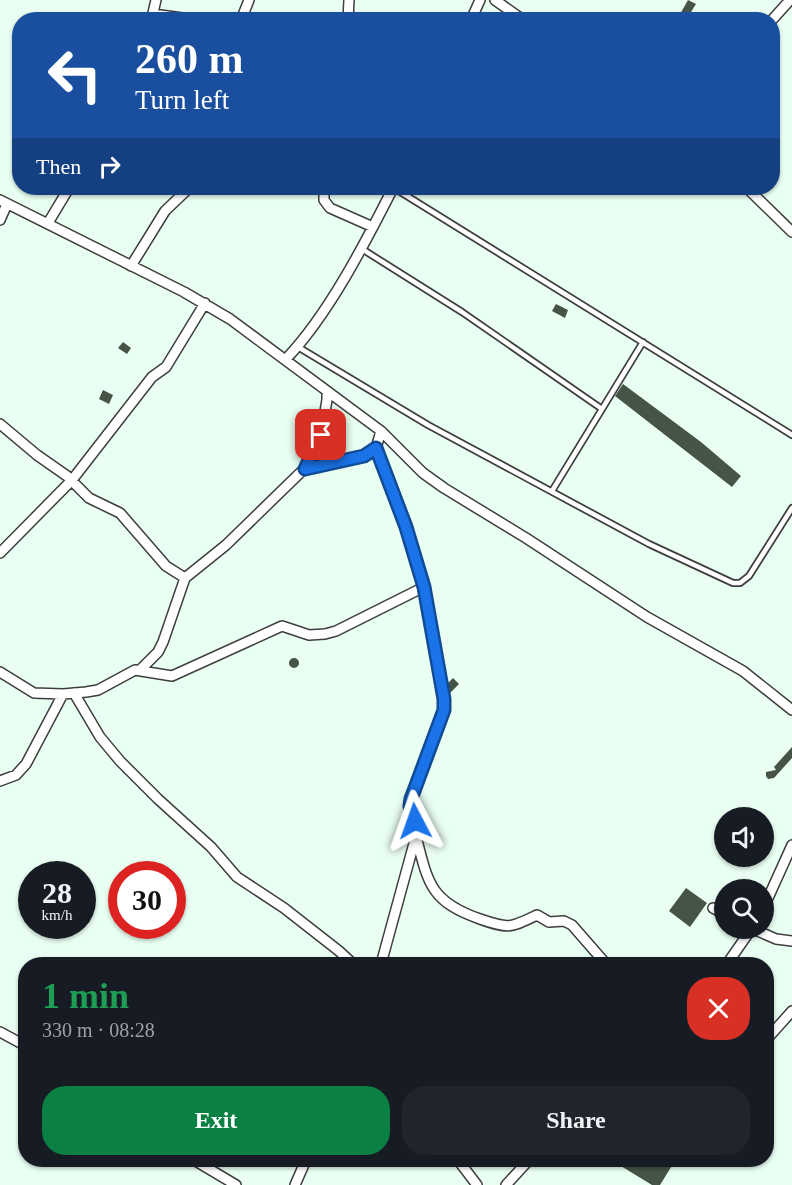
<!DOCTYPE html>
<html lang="en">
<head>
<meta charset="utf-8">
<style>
  :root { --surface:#171b24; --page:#20242c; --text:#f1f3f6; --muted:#9ea1a6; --accent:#0b8043 }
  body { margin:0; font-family:Georgia,serif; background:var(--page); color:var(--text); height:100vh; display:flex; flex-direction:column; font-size:22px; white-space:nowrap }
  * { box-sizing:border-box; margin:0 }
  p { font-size:20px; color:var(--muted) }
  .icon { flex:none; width:33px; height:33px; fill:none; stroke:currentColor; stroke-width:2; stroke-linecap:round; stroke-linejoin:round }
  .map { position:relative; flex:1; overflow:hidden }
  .side { position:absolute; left:18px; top:957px; width:756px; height:210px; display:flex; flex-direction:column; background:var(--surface); border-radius:24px; box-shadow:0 2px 4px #0004 }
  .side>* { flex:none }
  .hud { position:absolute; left:12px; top:12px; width:768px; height:183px; border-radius:24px; box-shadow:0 2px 4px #0004; background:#1a4fa0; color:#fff; overflow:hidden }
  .controls { position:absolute; left:714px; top:807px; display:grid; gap:12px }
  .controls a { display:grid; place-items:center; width:60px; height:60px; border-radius:50%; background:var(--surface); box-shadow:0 2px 4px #0004; font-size:30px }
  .speed { position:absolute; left:18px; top:861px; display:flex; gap:12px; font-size:30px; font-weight:700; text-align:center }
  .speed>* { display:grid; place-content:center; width:78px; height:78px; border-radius:50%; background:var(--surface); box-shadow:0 2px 4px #0004; line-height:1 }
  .speed small { font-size:15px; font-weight:400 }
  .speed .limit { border:9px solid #d22; background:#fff; color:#111 }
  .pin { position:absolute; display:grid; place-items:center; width:51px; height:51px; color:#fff; margin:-26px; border-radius:12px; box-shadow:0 3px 9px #0006 }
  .me { position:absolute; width:66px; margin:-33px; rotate:356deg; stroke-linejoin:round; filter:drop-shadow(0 0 4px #0008) }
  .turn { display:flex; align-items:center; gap:21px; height:126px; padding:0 24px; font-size:27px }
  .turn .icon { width:78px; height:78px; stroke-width:2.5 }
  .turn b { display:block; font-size:42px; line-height:51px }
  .then { display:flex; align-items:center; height:57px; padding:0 24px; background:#0003; gap:12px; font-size:22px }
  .round { display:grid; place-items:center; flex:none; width:63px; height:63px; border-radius:24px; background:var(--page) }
  .overview { display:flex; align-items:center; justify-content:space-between; height:102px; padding:0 24px }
  h1 { font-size:36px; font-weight:600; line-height:45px; color:#1e9e55 }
  .button { display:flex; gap:12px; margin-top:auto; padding:12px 24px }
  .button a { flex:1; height:69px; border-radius:24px; background:var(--accent); color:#fff; font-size:24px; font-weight:600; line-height:69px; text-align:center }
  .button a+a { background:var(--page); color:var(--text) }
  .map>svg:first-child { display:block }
  .building { fill:#465446 }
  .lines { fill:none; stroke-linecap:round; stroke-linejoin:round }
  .service-casing { stroke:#3e3e3e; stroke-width:8 }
  .minor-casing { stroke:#3e3e3e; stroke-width:12 }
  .service { stroke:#fff; stroke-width:4.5 }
  .minor { stroke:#fff; stroke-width:9 }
  .route-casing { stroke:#114b97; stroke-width:15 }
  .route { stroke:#1a73e8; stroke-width:10 }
</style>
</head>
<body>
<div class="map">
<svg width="792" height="1185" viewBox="0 0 792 1185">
  <rect width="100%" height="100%" fill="#e9fff2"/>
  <path class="building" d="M688,0L696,4L686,20L679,16Z
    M556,304L568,310L565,318L552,311Z
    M123,342L131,348L127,354L118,348Z
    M623,384L701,442L741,476L732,487L615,396Z
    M103,390L113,395L109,404L99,399Z
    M289 663a5 5 0 1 1 10 0a5 5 0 1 1-10 0Z
    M453,678L459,684L450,693L448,683Z
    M792,747V758L774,778L768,779L766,776V772L776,770L774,767Z
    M686,888L707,903L690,927L669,911Z
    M611,1160H666L673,1164L660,1185H652Z"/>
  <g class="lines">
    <defs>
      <path id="service" d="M394,188L792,435
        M362,249L462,312L602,409
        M298,347L428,425L649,544L733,583H740L749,576L792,508
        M552,491L643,342"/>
      <path id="minor" d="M495,0L523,20
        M153,14L197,20
        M152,17L156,0
        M241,20L249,0
        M348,20L349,0
        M471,20L480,0
        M772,20L790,0
        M324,188V200L330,208L373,227
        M747,188L792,232
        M0,200L184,292L230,319L381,431L423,473L444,488L526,538L647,617L743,671L792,710
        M0,220L7,204
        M48,223L69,188
        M131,266L165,211L189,188
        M286,359C329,314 365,243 393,188
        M0,424L37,455L67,476L89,498L120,513L166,566L185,578
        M376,448L406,527L424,587L444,699L443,710L411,799C410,812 418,823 416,836L381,964
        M305,469L321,435L327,400V391
        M0,553L72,480L152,377L166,367L205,303
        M141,669L158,652L163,642L185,578L226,545L302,471L309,468L369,454L376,448L381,431
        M0,672L34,693L63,694L86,692L98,690L135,670L172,676L282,626L309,635L325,634L336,631L424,587
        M74,693L100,737L120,761L158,799L211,847L237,877L284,908L339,951L353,964
        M0,781L16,775L26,764L63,694
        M416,836C428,884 431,902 480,919C509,929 510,928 537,915L549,922L564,921L572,925L606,964
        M764,907L792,845
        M713,908L724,914
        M751,928L776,939L792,941
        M727,964L752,928
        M0,1032L26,1046
        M766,1040L792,1011
        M194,1160L236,1185
        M458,1160L477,1185
        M295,1185L306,1160
        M506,1185L529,1160"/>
    </defs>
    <use href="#service" class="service-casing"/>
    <use href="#minor" class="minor-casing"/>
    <use href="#service" class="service"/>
    <use href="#minor" class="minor"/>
  </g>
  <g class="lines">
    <defs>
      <path id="route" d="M321,435L305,469L364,456L376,448L406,527L424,587L444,699V710L411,799L410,806L415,821"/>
    </defs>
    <use href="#route" class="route-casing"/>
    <use href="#route" class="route"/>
  </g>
</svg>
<div class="controls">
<a><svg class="icon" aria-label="sound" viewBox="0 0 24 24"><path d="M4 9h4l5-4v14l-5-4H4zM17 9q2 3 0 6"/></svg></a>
<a><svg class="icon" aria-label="search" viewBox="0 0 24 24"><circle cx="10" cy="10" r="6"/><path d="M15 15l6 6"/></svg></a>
</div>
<div class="speed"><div>28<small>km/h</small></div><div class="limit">30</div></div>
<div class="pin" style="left:321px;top:435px;background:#d93025"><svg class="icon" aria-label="arrive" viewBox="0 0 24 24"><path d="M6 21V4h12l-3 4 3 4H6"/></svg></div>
<svg class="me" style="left:415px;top:821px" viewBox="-20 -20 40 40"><path d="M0-17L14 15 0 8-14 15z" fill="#1a73e8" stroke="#fff" stroke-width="4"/></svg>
<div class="hud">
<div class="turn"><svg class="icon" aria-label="left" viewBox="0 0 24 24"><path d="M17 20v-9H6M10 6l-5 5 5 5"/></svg><div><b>260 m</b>Turn left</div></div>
<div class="then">Then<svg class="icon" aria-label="right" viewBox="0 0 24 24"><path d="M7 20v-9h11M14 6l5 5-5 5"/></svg></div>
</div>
<section class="side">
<div class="overview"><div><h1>1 min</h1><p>330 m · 08:28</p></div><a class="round" style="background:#d93025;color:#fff"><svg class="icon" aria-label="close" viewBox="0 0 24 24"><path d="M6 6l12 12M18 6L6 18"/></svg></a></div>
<div class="button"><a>Exit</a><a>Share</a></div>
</section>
</div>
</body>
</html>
